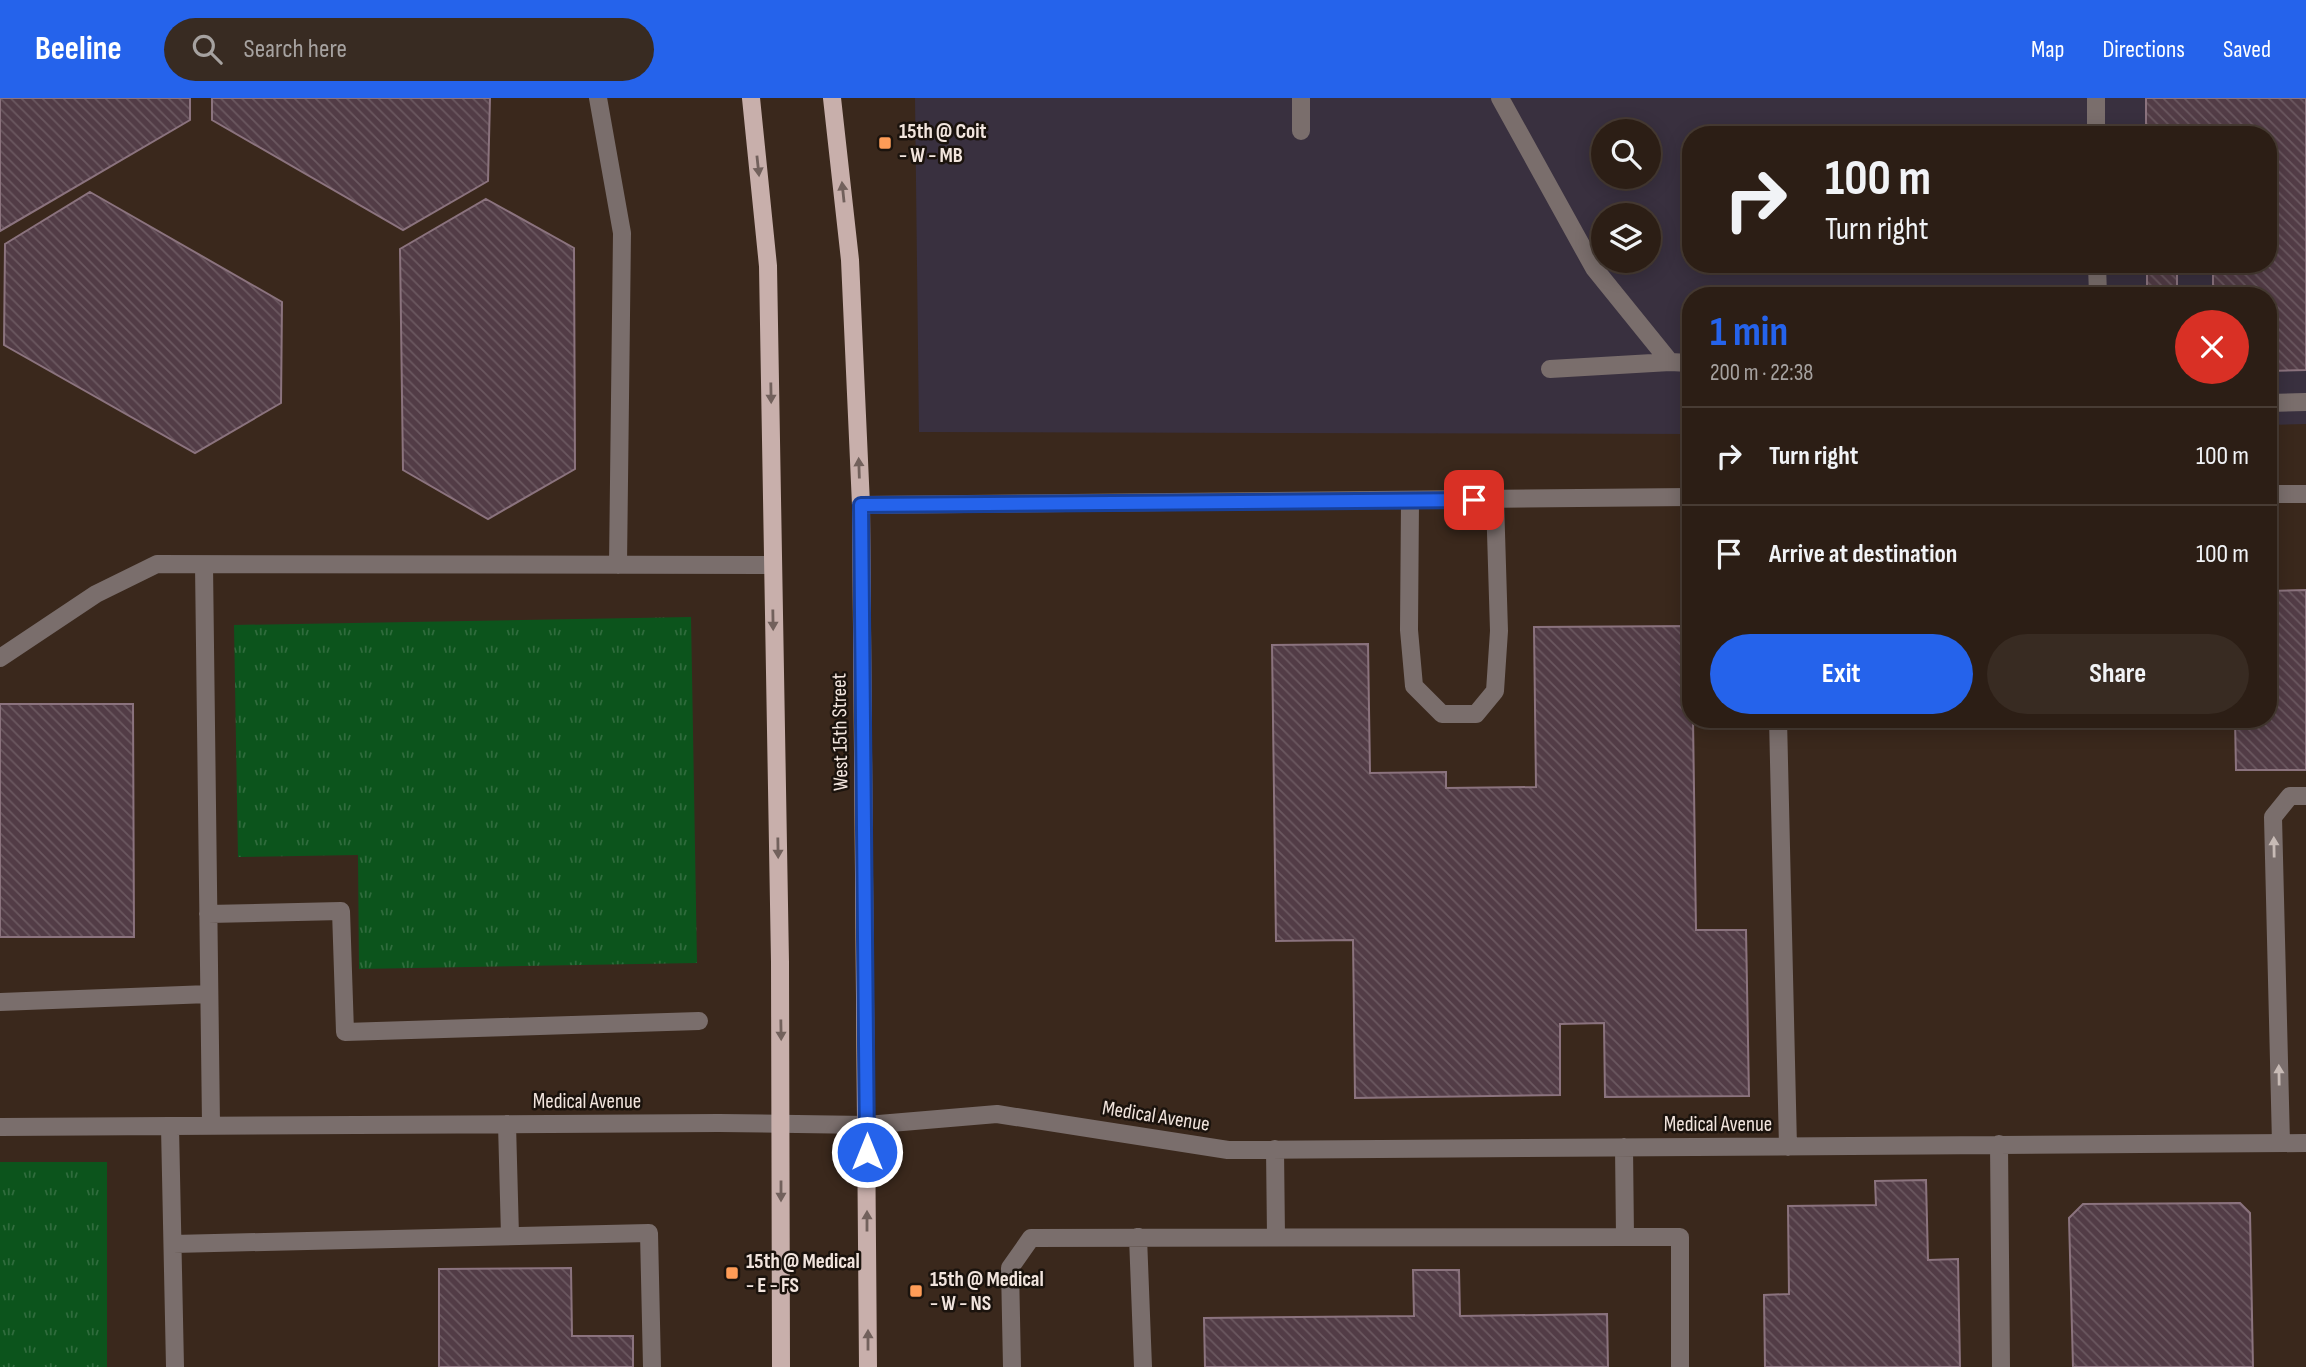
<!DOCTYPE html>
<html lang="en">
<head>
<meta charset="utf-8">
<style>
  :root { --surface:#2c1e15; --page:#382b22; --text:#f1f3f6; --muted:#a6a2a0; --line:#483c34; --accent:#2563eb }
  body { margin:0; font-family:"Sofia Sans Condensed",sans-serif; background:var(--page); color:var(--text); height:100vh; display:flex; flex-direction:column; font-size:26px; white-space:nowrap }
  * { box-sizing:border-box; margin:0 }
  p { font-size:23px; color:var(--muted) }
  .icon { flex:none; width:38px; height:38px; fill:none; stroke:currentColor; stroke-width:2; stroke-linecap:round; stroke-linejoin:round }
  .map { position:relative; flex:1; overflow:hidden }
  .side { position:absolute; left:1682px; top:189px; width:595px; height:441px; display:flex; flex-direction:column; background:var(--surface); border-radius:28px; box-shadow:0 4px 18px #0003,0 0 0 2px var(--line) }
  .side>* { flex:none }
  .guide { position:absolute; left:1682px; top:28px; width:595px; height:147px; border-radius:28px; box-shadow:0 4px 18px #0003,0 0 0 2px var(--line); background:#2c1e15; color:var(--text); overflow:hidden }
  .buttons { position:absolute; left:1591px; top:21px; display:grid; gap:14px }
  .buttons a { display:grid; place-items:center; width:70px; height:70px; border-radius:50%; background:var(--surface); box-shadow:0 4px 18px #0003,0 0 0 2px var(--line); font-size:35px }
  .pin { position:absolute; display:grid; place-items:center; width:60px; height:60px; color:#fff; margin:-30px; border-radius:14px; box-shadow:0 4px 10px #0006 }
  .me { position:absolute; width:77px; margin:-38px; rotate:0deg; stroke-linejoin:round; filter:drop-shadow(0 0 5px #0008) }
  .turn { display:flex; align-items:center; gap:24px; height:147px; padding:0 28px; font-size:32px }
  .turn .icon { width:91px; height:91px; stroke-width:2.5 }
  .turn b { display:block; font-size:49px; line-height:60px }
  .round { display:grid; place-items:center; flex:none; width:74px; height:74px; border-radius:37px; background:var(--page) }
  .overview { display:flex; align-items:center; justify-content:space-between; height:119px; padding:0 28px }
  h1 { font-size:42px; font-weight:700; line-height:52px; color:var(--accent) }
  .button { display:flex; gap:14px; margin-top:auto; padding:14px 28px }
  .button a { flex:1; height:80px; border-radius:42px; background:var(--accent); color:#fff; font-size:28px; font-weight:700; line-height:80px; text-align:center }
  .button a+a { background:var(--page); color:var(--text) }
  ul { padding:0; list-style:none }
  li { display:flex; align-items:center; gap:21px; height:98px; padding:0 28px; border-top:2px solid var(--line) }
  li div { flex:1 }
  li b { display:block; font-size:26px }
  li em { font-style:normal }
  header { display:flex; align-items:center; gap:42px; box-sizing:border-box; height:98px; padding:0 35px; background:var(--accent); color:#fff }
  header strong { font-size:33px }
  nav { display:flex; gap:38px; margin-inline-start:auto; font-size:24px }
  .search { width:490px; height:63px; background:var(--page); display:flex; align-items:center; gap:18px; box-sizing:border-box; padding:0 24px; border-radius:38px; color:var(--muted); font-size:26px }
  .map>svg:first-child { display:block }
  .medical { fill:#39303f; fill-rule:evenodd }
  .grass { fill:url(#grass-tufts) }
  .building { fill:url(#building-back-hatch); stroke:#8b737e; stroke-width:2 }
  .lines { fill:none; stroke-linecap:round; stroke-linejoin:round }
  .minor { stroke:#7a6e6c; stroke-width:18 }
  .major { stroke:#c8afab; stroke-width:18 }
  .oneway { fill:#72615c }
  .oneway2 { fill:#c8bbb6 }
  .route-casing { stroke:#184099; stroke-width:18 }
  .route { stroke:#2563eb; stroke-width:12 }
  .poi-dot { fill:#fe9c57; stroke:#1b130d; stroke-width:2.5 }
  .labels { text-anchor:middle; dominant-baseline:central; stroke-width:5; stroke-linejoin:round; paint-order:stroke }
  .poi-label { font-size:21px; font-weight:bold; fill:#f2e5de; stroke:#1b130d; text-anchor:start }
  .street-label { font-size:21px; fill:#f2e5de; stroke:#1b130d }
</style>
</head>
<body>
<header>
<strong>Beeline</strong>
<div class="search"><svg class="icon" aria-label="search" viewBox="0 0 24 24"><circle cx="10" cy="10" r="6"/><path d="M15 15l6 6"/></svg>Search here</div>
<nav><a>Map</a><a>Directions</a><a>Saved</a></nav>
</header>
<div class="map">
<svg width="2306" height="1269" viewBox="0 0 2306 1269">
  <defs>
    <pattern id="grass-tufts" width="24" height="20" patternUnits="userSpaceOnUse" patternTransform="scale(1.75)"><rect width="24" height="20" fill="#0c541c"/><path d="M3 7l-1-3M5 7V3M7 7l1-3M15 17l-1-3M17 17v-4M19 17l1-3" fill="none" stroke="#306c3d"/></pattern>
    <pattern id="building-back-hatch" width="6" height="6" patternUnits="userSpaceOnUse" patternTransform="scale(1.75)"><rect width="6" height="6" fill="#523c46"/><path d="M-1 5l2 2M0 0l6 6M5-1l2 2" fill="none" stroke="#6b5860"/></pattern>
  </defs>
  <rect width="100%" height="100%" fill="#3a281c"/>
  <path class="medical" d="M915,0H2306V326L2268,327V198H1690V336L919,334ZM1603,33H1648V79H1603ZM1690,37H2268V166H1690ZM1603,117H1648V163H1603Z"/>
  <path class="grass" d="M691,519L697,865L359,871L358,757L238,759L234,527Z
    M0,1064H107V1269H0Z"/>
  <path class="building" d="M0,0H190V22L0,133Z
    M212,0H490L488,83L403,132L212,22Z
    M2146,0H2306V272L2268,273V198H2213V166H2268V37H2146Z
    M90,94L282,204L281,305L195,355L4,247L5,146Z
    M486,101L574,150L575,371L488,421L403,372L400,151Z
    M2147,166H2177V198H2147Z
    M2306,492V672H2236L2235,621H2268V493Z
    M1690,528V621H1693L1696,832H1746L1749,998L1605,999L1604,925L1560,926V997L1355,1000L1353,842L1276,843L1272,547L1368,546L1370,675L1446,674V690L1536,689L1534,529Z
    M0,606H133L134,839H0Z
    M1926,1082L1928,1162L1958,1161L1960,1269H1765L1764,1197L1789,1196L1788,1108L1876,1107L1875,1083Z
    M2240,1105L2250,1115L2253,1269H2073L2069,1120L2083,1106Z
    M571,1170L572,1238H633V1269H439V1171Z
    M1413,1172H1459L1460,1218L1607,1216L1608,1269H1205L1204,1220L1414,1218Z"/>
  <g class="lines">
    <path class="minor" d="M598,0L622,135L618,467
      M1301,0V33
      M1500,0L1594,170L1670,264L1690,265
      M2096,0V37
      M2097,166L2098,198
      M1550,271L1670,264
      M2268,305L2306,304
      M2268,396H2306
      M1410,403L1409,532L1414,588L1442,616H1476L1495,593L1499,533L1495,402
      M861,407L1690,399
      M204,467L211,1027
      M0,560L96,496L157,466L772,467
      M1778,621L1788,1049
      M208,816L341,813L345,934L699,923
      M0,904L209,896
      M507,1026L510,1138
      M0,1029L719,1025L867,1027L997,1016L1228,1052L2306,1045
      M170,1029L175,1269
      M2281,1045L2273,719L2290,698H2306
      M1999,1046L2001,1269
      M1624,1049L1625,1139
      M1275,1051L1276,1139
      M1138,1139L1143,1269
      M173,1146L649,1135L652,1269
      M1012,1269L1010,1170L1031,1140L1625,1139H1680V1269"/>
    <path class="major" d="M751,0L768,168L780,864L781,1269
      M832,0L850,162L861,407L868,1269"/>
  </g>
  <defs><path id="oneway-solid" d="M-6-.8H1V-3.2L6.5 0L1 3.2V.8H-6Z" transform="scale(1.75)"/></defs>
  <g class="oneway">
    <use href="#oneway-solid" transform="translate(758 68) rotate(84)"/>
    <use href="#oneway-solid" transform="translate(843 94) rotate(-96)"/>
    <use href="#oneway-solid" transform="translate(771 295) rotate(89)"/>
    <use href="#oneway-solid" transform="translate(859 370) rotate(-92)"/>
    <use href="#oneway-solid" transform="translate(773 522) rotate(89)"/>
    <use href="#oneway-solid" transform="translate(778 750) rotate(89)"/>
    <use href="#oneway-solid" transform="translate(781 932) rotate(89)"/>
    <use href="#oneway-solid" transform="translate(781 1093) rotate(90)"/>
    <use href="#oneway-solid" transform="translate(867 1123) rotate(-90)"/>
    <use href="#oneway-solid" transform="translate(868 1242) rotate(-90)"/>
  </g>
  <g class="oneway2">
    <use href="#oneway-solid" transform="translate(2274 749) rotate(-91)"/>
    <use href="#oneway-solid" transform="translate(2279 977) rotate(-91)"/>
  </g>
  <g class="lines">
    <defs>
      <path id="route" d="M867,1054L861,407L1474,402"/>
    </defs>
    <use href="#route" class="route-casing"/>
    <use href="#route" class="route"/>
  </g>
  <g class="poi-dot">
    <rect x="878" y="38" width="14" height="14" rx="3.5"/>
    <rect x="725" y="1168" width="14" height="14" rx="3.5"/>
    <rect x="909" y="1186" width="14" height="14" rx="3.5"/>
  </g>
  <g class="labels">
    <g class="poi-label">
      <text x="899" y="33">15th @ Coit<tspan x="899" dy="24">- W - MB</tspan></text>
      <text x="746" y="1163">15th @ Medical<tspan x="746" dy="24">- E - FS</tspan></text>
      <text x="930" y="1181">15th @ Medical<tspan x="930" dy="24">- W - NS</tspan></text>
    </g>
    <g class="street-label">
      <text transform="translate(840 634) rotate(-91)">West 15th Street</text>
      <text x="587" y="1003">Medical Avenue</text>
      <text transform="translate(1156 1018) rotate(9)">Medical Avenue</text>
      <text x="1718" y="1026">Medical Avenue</text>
    </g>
  </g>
</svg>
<div class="buttons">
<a><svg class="icon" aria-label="search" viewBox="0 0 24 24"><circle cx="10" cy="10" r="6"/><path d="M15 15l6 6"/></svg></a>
<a><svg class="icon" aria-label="layers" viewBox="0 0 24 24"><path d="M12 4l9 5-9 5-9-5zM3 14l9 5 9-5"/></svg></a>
</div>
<div class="pin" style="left:1474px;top:402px;background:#d93025"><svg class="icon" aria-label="arrive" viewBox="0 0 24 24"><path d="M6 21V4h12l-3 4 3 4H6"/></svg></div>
<svg class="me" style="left:867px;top:1054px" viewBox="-20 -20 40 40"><circle r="17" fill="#2563eb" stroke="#fff" stroke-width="3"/><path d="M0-11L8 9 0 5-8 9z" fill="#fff"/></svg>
<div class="guide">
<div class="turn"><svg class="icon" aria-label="right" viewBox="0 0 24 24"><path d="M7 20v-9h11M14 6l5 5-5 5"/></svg><div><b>100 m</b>Turn right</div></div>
</div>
<section class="side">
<div class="overview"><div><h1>1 min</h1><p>200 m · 22:38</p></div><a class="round" style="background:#d93025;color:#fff"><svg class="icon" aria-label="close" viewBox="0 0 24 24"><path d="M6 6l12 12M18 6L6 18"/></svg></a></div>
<ul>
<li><svg class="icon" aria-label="right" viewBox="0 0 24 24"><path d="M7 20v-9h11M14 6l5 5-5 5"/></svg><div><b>Turn right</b></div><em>100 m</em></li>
<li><svg class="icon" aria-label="arrive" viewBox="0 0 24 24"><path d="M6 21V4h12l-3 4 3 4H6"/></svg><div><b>Arrive at destination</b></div><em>100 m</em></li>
</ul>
<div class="button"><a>Exit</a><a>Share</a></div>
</section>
</div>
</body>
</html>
